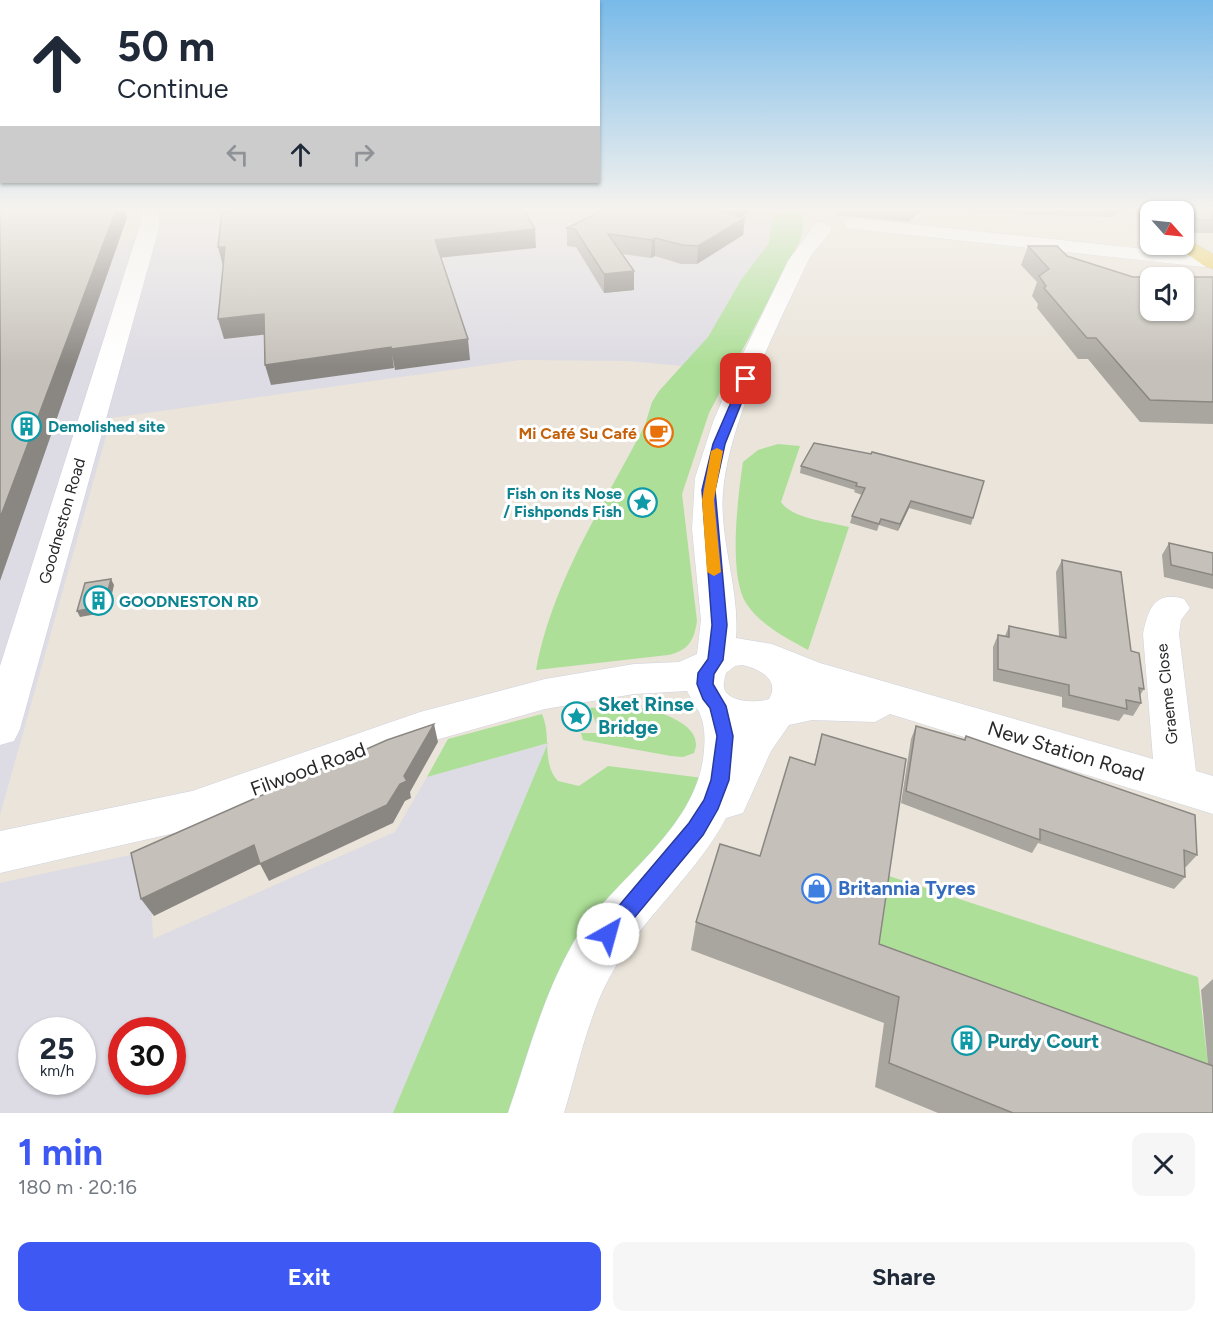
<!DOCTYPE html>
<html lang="en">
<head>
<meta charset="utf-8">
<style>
  :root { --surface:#fff; --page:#f6f6f7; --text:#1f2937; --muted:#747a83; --accent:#3e59f3 }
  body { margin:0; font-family:Figtree,sans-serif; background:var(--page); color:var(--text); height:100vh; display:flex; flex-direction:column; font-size:22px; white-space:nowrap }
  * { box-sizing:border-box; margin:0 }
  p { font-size:20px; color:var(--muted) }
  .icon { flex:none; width:33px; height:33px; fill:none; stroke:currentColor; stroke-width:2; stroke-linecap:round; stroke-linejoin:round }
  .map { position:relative; height:1113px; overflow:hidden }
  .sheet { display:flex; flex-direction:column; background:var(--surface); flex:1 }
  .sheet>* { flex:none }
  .banner { position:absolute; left:0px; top:0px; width:600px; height:183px; box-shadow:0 2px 4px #0004; background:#fff; color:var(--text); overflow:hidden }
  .needle { width:39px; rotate:117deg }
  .tools { position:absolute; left:1140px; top:201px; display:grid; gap:12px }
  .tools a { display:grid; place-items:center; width:54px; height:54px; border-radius:12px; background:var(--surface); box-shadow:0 2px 4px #0004; font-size:30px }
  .speed { position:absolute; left:18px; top:1017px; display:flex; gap:12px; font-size:30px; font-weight:700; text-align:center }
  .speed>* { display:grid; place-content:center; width:78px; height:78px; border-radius:50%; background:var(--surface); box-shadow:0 2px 4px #0004; line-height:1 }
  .speed small { font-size:15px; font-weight:400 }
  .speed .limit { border:9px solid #d22; background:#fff; color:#111 }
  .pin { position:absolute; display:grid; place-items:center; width:51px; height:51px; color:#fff; margin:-26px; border-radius:12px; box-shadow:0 3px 9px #0006 }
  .me { position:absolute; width:66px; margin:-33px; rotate:38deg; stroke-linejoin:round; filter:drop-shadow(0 0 4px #0008) }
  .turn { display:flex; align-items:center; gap:21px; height:126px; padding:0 18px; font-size:27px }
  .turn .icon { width:78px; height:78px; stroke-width:2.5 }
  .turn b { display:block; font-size:42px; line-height:51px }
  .lanes { display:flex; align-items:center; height:57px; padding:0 18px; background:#0003; justify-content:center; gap:30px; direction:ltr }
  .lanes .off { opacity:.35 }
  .round { display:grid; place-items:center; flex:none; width:63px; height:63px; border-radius:12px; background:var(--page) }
  .overview { display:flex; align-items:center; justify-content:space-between; height:102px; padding:0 18px }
  h1 { font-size:36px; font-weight:700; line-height:45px; color:var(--accent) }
  .cta { display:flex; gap:12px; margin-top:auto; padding:12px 18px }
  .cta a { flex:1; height:69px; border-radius:12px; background:var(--accent); color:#fff; font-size:24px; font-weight:700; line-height:69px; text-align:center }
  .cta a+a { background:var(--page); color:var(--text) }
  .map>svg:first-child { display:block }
  .industrial { fill:#dddbe3; fill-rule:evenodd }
  .green { fill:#addf98 }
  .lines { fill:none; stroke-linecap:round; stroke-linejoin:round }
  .minor-casing { stroke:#cfd2e1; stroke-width:1 }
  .major-casing { stroke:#c3c3c3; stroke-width:1 }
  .minor { fill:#fff; fill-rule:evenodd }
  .major { fill:#ebd05e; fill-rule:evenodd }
  .wall { fill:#a9a6a0 }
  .shaded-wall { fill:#8a8782 }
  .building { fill:#c5c1ba; stroke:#8a8782; stroke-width:1.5; fill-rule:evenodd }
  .route { fill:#3e59f3; stroke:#283a9e; stroke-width:1.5 }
  .slow { fill:#f59e0b }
  .labels { text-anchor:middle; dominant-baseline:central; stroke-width:6; stroke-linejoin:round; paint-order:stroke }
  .culture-label { font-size:16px; font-weight:bold; fill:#0d838f; stroke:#fff; text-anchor:start }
  .food-label { font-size:16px; font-weight:bold; fill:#c56008; stroke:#fff; text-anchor:end }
  .street-label { font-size:16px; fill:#282828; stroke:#fff }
  .near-culture-label { font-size:20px; font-weight:bold; fill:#0d838f; stroke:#fff; text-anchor:start }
  .near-street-label { font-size:20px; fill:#282828; stroke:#fff }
  .near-shop-label { font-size:20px; font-weight:bold; fill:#366cbe; stroke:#fff; text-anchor:start }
</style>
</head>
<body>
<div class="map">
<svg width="1213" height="1113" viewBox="0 0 1213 1113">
  <rect width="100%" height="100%" fill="#eae4da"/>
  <path class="industrial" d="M134,210H775L769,243L741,280L708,337L684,366L628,361L520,360L111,418L0,815V264L131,239L141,219Z
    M548,743L394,1113H0V883L149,851L153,939L395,832L427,777ZM32,1030H82V1082H32ZM122,1030H172V1082H122Z"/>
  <path class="green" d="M774,210H802L803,226L800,241L709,413L682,494L697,621C694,641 688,651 668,655L536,670C552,582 604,504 645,425L652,402L659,391L708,337L741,280L769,243Z
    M778,444L800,446L781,502C792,519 830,522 849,527L808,650C786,638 760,625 746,603C728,575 738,495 743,462L758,450Z
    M624,705C645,707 708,721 694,753L683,757L671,756L583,740L581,733H600L590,708Z
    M542,714C552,736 541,763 558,781L579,786L608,766L703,778L515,1113H393L548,743L427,777L448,739Z
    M889,876L1198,977L1212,1101L875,976Z"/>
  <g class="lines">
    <defs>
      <path id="minor" d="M137,210H155L159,218V228L20,729L14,741L0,745V666L139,228L141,218Z
        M853,218L1213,256V268L846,228L844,224L846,220Z
        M822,222L832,228C826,241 814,249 808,261C777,327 729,421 723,492C719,541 740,589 736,638L772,644L820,663L1153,759L1143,634C1148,609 1155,590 1184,599L1190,608L1181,620L1179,634L1196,771L1213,776V814L890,714L875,722L812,720L789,725L771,751L743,813L726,818C697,873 648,912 616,966C589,1010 579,1064 564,1113H508C527,1058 542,999 571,947C609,879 698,833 704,750C705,739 705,726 700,714C697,707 691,699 687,691L634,694L545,709L425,743L192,829L0,873V831L192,791L420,712L545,679L634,664L679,662L697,654L701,620L692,529L695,478L713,422L736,368L788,261L815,224ZM742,665C757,668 781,679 769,699C758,703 728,703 724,688C723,684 725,677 726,673L735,666Z"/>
      <path id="major" d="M1130,210H1151L1150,223L1143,222Z
        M1184,237L1213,254V269L1206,267L1177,247L1175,244H1184Z"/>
    </defs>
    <use href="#minor" class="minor-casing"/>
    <use href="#major" class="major-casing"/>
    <use href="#minor" class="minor"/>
    <use href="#major" class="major"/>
  </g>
  <path class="wall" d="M836,210H921L920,214H915L914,219H911L910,222L835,215Z
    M969,210H1124L1110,217L970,212Z
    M1153,210H1213V233H1194L1184,228V212H1155Z
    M741,217L745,218L743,235L697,264H681L655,256L651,258L622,254L634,271V290L604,293L576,247L567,246V228Z
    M1028,246L1067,256L1133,277H1213V424L1140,422L1088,359H1078L1037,308L1038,304L1032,296L1037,282L1021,265Z
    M801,466L973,518L971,525L909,508L898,531L879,525L877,531L850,523L852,516L862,495L854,492L855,490L800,473Z
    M1169,543L1213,553V589L1164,577L1162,555Z
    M1062,560L1131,651L1144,689L1140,695L1141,703L1133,716L1124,714L1119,721L1062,707V697L993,681V647L998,635L1005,636L1009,626L1059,637L1056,572Z
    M916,726L964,740L966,736L1197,855L1186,867L1184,866L1185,877L1174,889L1038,843L1032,853L901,803L911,739Z
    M822,734L879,944L1208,1065L1201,990L1213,979V1113H938L875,1087L884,1023L691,950L696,922L760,856L814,765Z"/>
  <path class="shaded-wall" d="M116,210H124L127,218L0,581V518Z
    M724,210H752L720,229L722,212Z
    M1113,210H1124L1110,217Z
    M745,218L743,235L697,264L698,246Z
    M535,229L536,248L437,258L435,240Z
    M655,238V256L651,258L652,240Z
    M218,247H225L223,266Z
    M634,271V290L604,293V274Z
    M264,314L270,334L224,339L218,319Z
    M468,339L470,360L395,370L391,349Z
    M391,347L394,368L271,385L265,365Z
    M911,501L909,508L898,531L900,524Z
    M111,579L114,585L108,612L80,617L77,611Z
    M434,724L438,742L410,792L411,798L405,801L393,823L269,881L260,864L154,916L141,899L254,845L404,776Z"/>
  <path class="building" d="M0,210H116L0,518Z
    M244,210H524L535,229L435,240L468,339L391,349V347L265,365L264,314L218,319L225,247H218L222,212Z
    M604,210H724L722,212L745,218L698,246L682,245L655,238L652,240L608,234L634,271L604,274L575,229L567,228Z
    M1181,210H1213V220H1199Z
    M1028,246H1057L1067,256L1133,277H1213V402L1150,400L1096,338H1087L1044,288L1046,286L1039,276L1049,269ZM1150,278H1184V310H1150Z
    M814,443L871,454L872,452L984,481L973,518L911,501L900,524L881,519L879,524L852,516L865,488L856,486L857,483L801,466Z
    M1169,543L1213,553V575L1171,565Z
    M1062,560L1121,572L1131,651L1139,653L1144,689L1139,688L1141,703L1126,700L1127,709L1069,695V685L998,669V635L1009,637V626L1066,638Z
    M111,579L104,606L77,611L85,583Z
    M434,724L404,776L407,781L400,784L387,805L260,864L254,845L141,899L131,853L387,740Z
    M916,726L965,740L966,736L1195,815L1197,855L1184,850L1185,877L1040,829V840L906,791Z
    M822,734L906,759L879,944L1213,1066V1113H1013L889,1063L899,997L696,922L720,844L760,856L790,757L815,765Z"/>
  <linearGradient id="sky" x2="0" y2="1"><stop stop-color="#78bae9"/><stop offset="0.57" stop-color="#f6f3ee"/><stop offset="1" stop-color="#f6f3ee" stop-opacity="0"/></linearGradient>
  <rect width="1213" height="366" fill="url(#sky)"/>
  <path class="route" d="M742,377L751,379L725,444L715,490L727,625L723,660L714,674L713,684L726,706L733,736L729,780L718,809L703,835L615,941L608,944L601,941L598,934L601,927L689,823L704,800L711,780L717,736L710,708L703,699L697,684L698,673L708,659L712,625L702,490L713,444Z"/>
  <path class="slow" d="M717,448L723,451L714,500L721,572L714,576L707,572L702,500L711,451Z"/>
  <defs>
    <symbol id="building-ring" viewBox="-11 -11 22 22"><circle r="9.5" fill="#fff" stroke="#0f9aa8" stroke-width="1.5"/><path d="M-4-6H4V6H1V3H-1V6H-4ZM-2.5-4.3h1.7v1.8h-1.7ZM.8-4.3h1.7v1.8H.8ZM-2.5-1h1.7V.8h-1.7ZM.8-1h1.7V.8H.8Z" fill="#0f9aa8"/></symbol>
    <symbol id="cafe-ring" viewBox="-11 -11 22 22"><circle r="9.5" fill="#fff" stroke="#e8710a" stroke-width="1.5"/><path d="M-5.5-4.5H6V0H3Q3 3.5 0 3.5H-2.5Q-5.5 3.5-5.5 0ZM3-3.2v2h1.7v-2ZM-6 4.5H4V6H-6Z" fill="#e8710a"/></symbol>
    <symbol id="sight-ring" viewBox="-11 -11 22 22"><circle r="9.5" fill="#fff" stroke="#0f9aa8" stroke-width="1.5"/><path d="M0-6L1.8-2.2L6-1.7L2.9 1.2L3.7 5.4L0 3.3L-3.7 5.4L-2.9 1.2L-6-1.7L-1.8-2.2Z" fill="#0f9aa8"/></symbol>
    <symbol id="shop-ring" viewBox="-11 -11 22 22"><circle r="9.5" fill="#fff" stroke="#3f7fe0" stroke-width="1.5"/><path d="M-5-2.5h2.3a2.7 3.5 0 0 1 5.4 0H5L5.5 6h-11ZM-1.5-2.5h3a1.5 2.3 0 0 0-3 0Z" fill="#3f7fe0"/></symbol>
  </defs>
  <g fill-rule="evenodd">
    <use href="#building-ring" x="10" y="410" width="33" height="33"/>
    <use href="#cafe-ring" x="642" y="416" width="33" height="33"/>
    <use href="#sight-ring" x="626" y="486" width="33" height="33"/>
    <use href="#building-ring" x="82" y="584" width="33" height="33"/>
    <use href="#sight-ring" x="560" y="700" width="33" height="33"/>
    <use href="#shop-ring" x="800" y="872" width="33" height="33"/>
    <use href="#building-ring" x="950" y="1024" width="33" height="33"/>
  </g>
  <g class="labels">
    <g class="culture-label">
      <text x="48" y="426">Demolished site</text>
      <text x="622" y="493" text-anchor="end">Fish on its Nose<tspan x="622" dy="18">/ Fishponds Fish</tspan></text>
      <text x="119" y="601">GOODNESTON RD</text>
    </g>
    <g class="food-label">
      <text x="637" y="433">Mi Café Su Café</text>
    </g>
    <g class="street-label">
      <text transform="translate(62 521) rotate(-74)">Goodneston Road</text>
      <text transform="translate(1167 694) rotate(-96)">Graeme Close</text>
    </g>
    <g class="near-culture-label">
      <text x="598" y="704">Sket Rinse<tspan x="598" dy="23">Bridge</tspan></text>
      <text x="987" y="1041">Purdy Court</text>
    </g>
    <g class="near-street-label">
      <text transform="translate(1066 751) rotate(17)">New Station Road</text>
      <text transform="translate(308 769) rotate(-20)">Filwood Road</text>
    </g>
    <g class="near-shop-label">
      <text x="838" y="888">Britannia Tyres</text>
    </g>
  </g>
</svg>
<div class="tools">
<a><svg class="needle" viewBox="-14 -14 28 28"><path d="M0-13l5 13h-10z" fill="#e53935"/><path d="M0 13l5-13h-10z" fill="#747a83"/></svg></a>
<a><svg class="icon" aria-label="sound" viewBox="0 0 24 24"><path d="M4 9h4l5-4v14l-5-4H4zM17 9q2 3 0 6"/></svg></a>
</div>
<div class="speed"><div>25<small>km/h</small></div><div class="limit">30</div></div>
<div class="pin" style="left:746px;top:379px;background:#d93025"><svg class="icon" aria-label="arrive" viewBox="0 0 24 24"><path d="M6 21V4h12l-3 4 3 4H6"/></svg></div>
<svg class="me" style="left:608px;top:934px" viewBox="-20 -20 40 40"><circle r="19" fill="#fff"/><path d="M0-13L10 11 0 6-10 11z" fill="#3e59f3"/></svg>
<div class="banner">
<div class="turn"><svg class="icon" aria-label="ahead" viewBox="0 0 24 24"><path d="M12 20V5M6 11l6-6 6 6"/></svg><div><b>50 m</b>Continue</div></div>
<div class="lanes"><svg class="icon off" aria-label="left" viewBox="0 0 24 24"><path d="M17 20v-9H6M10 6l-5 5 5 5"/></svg><svg class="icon" aria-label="ahead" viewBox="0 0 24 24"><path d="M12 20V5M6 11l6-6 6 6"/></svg><svg class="icon off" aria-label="right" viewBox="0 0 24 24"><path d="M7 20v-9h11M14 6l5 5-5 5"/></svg></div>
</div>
</div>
<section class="sheet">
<div class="overview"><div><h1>1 min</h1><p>180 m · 20:16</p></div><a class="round"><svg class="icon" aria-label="close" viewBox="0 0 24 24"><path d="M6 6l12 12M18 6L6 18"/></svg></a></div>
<div class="cta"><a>Exit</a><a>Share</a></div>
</section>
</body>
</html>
